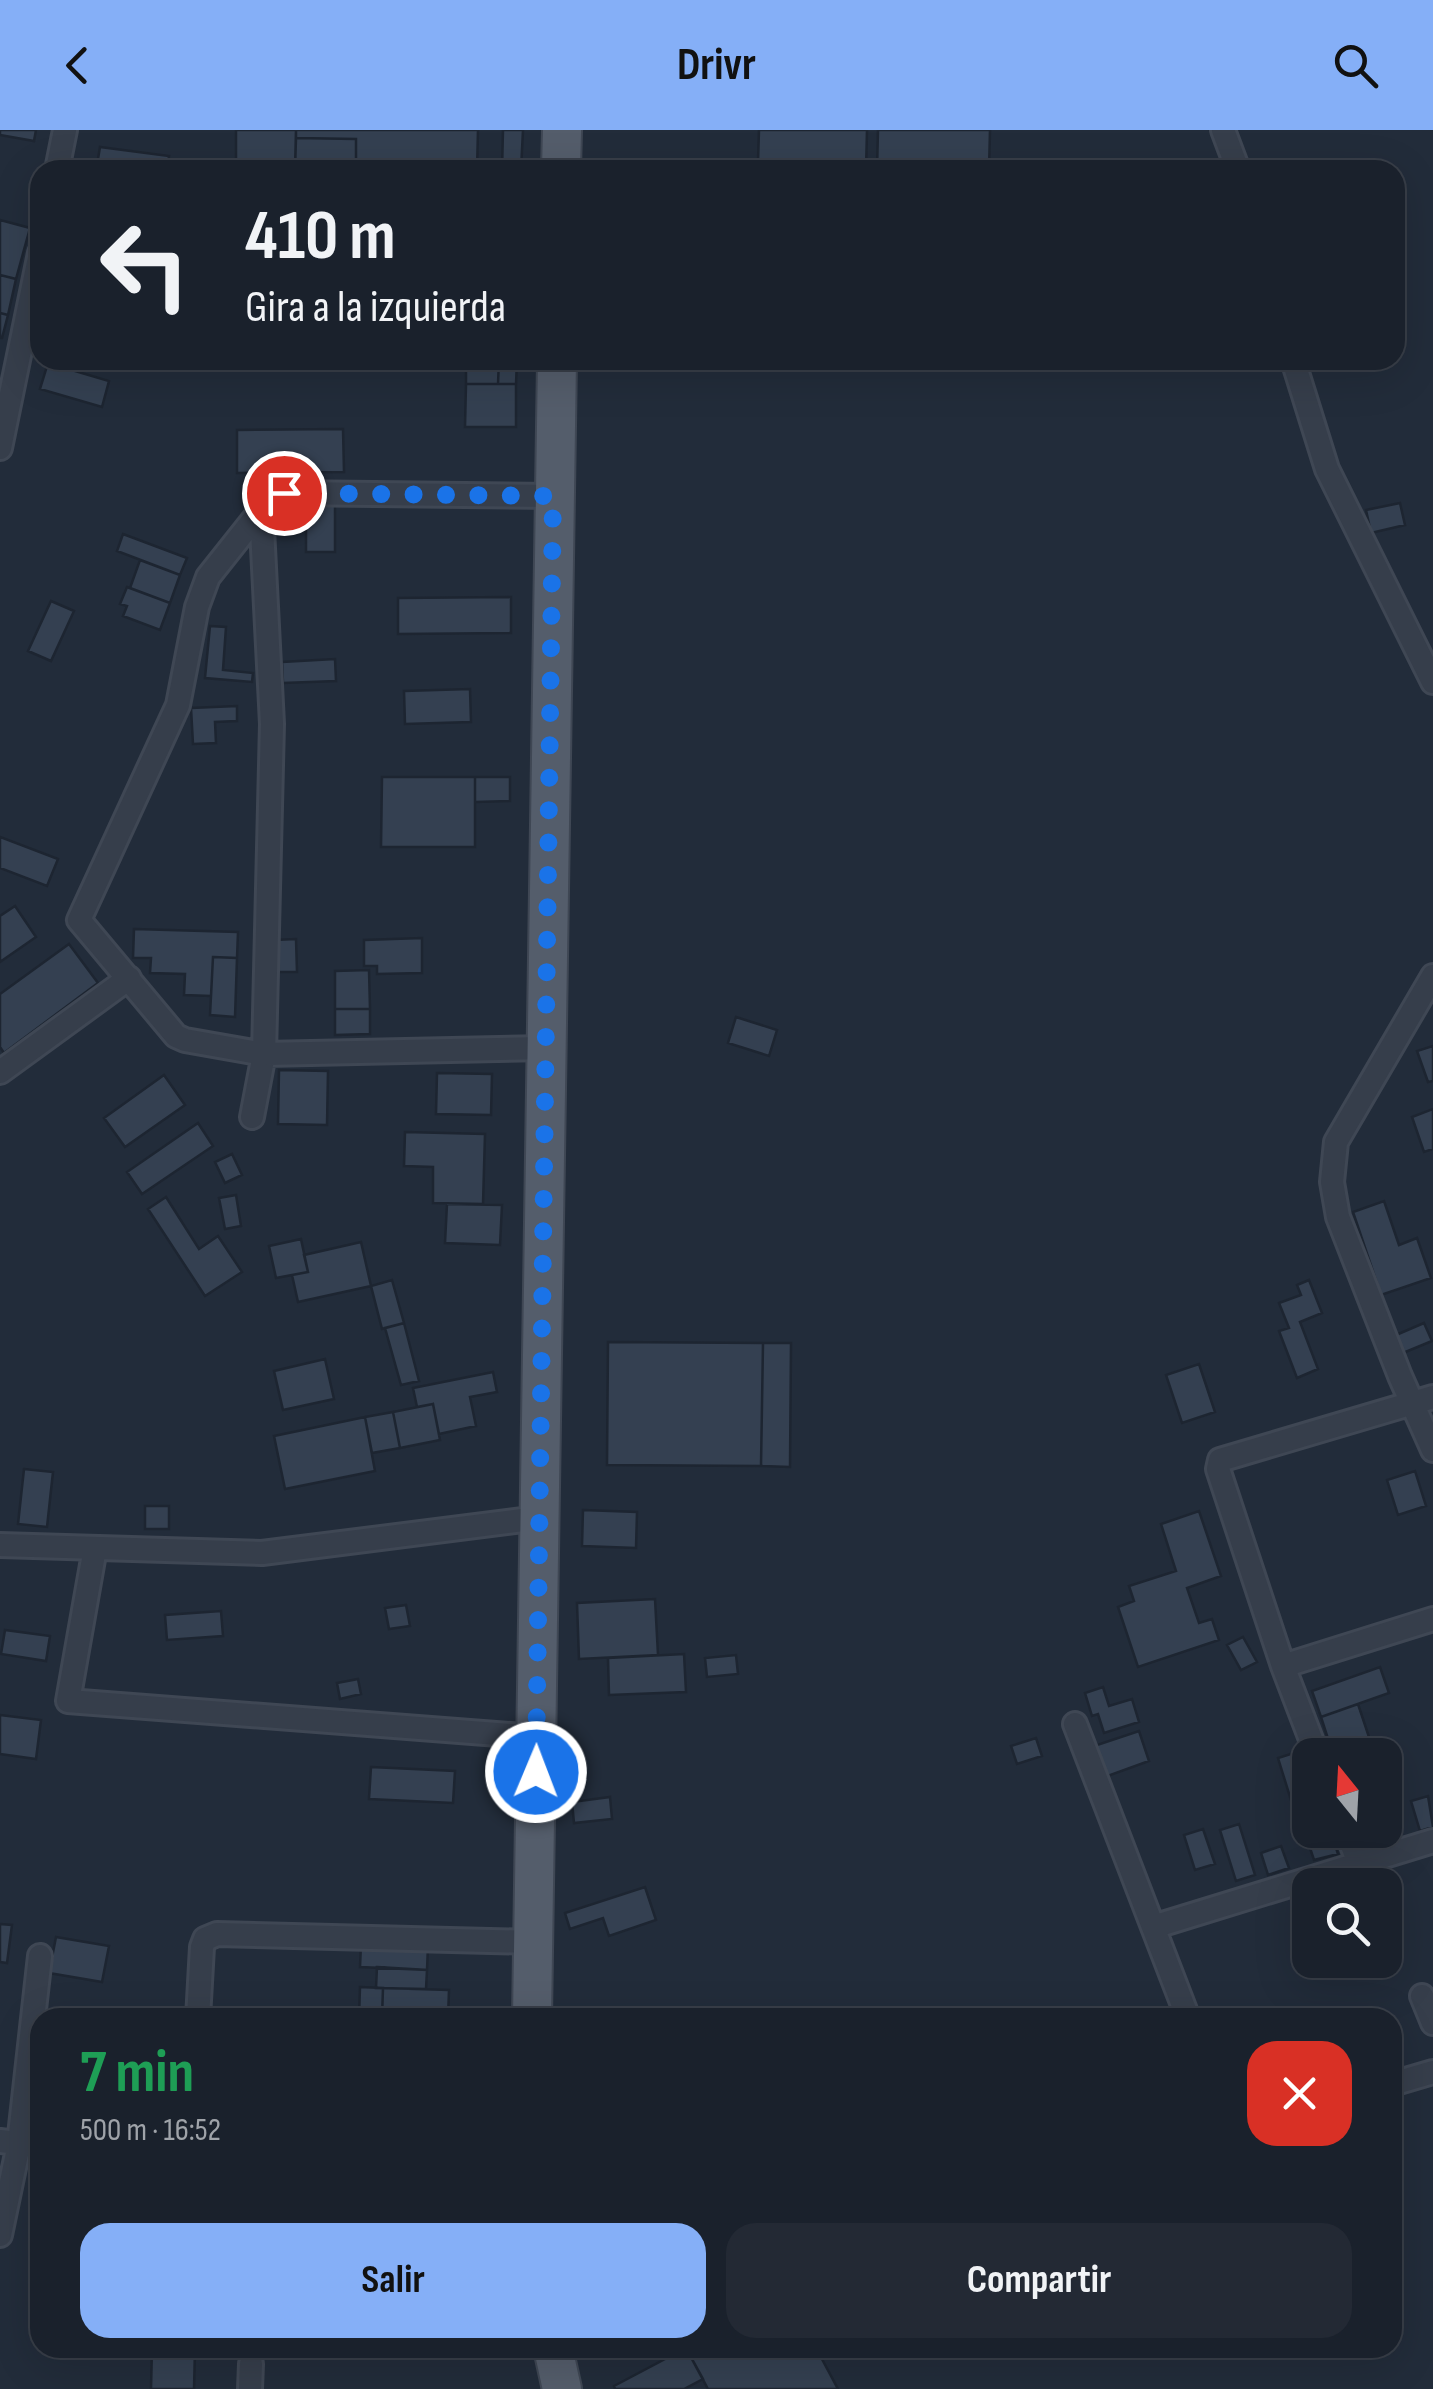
<!DOCTYPE html>
<html lang="es">
<head>
<meta charset="utf-8">
<style>
  :root { --surface:#1a212c; --page:#232934; --text:#f1f3f6; --muted:#9fa3a9; --line:#383e48; --accent:#85aff7 }
  body { margin:0; font-family:"Sofia Sans Condensed",sans-serif; background:var(--page); color:var(--text); height:100vh; display:flex; flex-direction:column; font-size:38px; white-space:nowrap }
  * { box-sizing:border-box; margin:0 }
  p { font-size:32px; color:var(--muted) }
  .icon { flex:none; width:55px; height:55px; fill:none; stroke:currentColor; stroke-width:2; stroke-linecap:round; stroke-linejoin:round }
  .map { position:relative; flex:1; overflow:hidden }
  .drawer { position:absolute; left:30px; top:1878px; width:1372px; height:350px; display:flex; flex-direction:column; background:var(--surface); border-radius:30px; box-shadow:0 10px 40px #0002,0 0 0 2px var(--line) }
  .drawer>* { flex:none }
  .guide { position:absolute; left:30px; top:30px; width:1375px; height:210px; border-radius:30px; box-shadow:0 10px 40px #0002,0 0 0 2px var(--line); background:#1a212c; color:var(--text); overflow:hidden }
  .needle { width:65px; rotate:342deg }
  .tools { position:absolute; left:1292px; top:1608px; display:grid; gap:20px }
  .tools a { display:grid; place-items:center; width:110px; height:110px; border-radius:20px; background:var(--surface); box-shadow:0 10px 40px #0002,0 0 0 2px var(--line); font-size:50px }
  .pin { position:absolute; display:grid; place-items:center; width:85px; height:85px; color:#fff; margin:-42px; border:5px solid #fff; border-radius:50%; box-shadow:0 2px 10px #0007 }
  .me { position:absolute; width:110px; margin:-55px; rotate:1deg; stroke-linejoin:round; filter:drop-shadow(0 0 8px #0008) }
  .turn { display:flex; align-items:center; gap:35px; height:210px; padding:0 50px; font-size:45px }
  .turn .icon { width:130px; height:130px; stroke-width:2.5 }
  .turn b { display:block; font-size:70px; line-height:85px }
  .round { display:grid; place-items:center; flex:none; width:105px; height:105px; border-radius:30px; background:var(--page) }
  .summary { display:flex; align-items:center; justify-content:space-between; height:170px; padding:0 50px }
  h1 { font-size:60px; font-weight:700; line-height:75px; color:#1e9e55 }
  .action { display:flex; gap:20px; margin-top:auto; padding:20px 50px }
  .action a { flex:1; height:115px; border-radius:30px; background:var(--accent); color:#111; font-size:40px; font-weight:700; line-height:115px; text-align:center }
  .action a+a { background:var(--page); color:var(--text) }
  header { display:flex; justify-content:space-between; align-items:center; height:130px; padding:0 50px; background:var(--accent); color:#111; font-size:45px; font-weight:700 }
  .map>svg:first-child { display:block }
  .building { fill:#344051; stroke:#1d2531; stroke-width:2.5 }
  .lines { fill:none; stroke-linecap:round; stroke-linejoin:round }
  .street-casing { stroke:#3f4754; stroke-width:28 }
  .primary-casing { stroke:#3f4754; stroke-width:42 }
  .street { stroke:#363e4b; stroke-width:22 }
  .primary { stroke:#545d6b; stroke-width:38 }
  .route { stroke:#1a73e8; stroke-width:18; stroke-dasharray:0 32.4 }
</style>
</head>
<body>
<header><svg class="icon" aria-label="back" viewBox="0 0 24 24"><path d="M15 5l-7 7 7 7"/></svg>Drivr<svg class="icon" aria-label="search" viewBox="0 0 24 24"><circle cx="10" cy="10" r="6"/><path d="M15 15l6 6"/></svg></header>
<div class="map">
<svg width="1433" height="2259" viewBox="0 0 1433 2259">
  <rect width="100%" height="100%" fill="#222c3a"/>
  <path class="building" d="M0,0H36L34,11L0,5Z
    M236,0H296L295,40H236Z
    M296,0H478L477,40H356V9L296,8Z
    M503,0H523L521,40H502Z
    M759,0H867L866,40H842L843,34L758,32Z
    M878,0H990L989,40H877Z
    M296,8L356,9V40H295Z
    M100,17L169,26L167,40L97,35Z
    M0,90L30,98L16,149L0,145Z
    M0,145L16,149L8,185L0,183Z
    M0,183L8,185L2,208H0Z
    M466,230H499L498,254H466Z
    M499,230H517L516,254H498Z
    M796,230H918L917,238L796,234Z
    M48,233L109,251L102,277L40,259Z
    M466,254H516V297H465Z
    M343,299L344,342L237,343V300Z
    M1400,373L1405,395L1371,403L1366,380Z
    M306,375H335V422H306Z
    M123,404L187,428L180,445L117,421Z
    M140,430L180,445L170,473L130,458Z
    M127,457L170,473L160,500L123,486L127,476L120,474Z
    M511,467V503L398,504V468Z
    M51,471L74,481L51,531L28,521Z
    M210,496L226,497L223,540L253,543L252,552L205,548Z
    M335,529L336,551L283,553L282,532Z
    M470,559L471,592L405,594L404,561Z
    M237,576V591L215,592L216,613L193,614L191,578Z
    M382,647H475V717H381Z
    M475,647H510V671L475,672Z
    M0,707L58,729L47,756L0,738Z
    M15,776L36,807L0,832V786Z
    M134,799L238,802L237,828L213,827L211,866L184,865L185,844L150,843L151,828H133Z
    M422,808V843L377,844V836H364V810Z
    M296,809L297,842H275L274,810Z
    M69,814L98,853L4,923L0,917V864Z
    M213,827L237,828L235,887L210,885Z
    M369,840L370,879H335V841Z
    M335,879H370V904L335,905Z
    M736,887L777,900L769,926L728,913Z
    M1433,916V951L1428,952L1417,921Z
    M279,940L328,941L327,995L278,994Z
    M437,943L492,944L491,985L436,984Z
    M164,945L185,975L125,1017L104,988Z
    M1433,979V1019L1424,1022L1412,987Z
    M198,993L213,1016L142,1064L127,1042Z
    M405,1002L485,1004L483,1074L433,1073V1037L404,1036Z
    M232,1024L242,1045L225,1053L215,1032Z
    M236,1065L241,1096L225,1099L219,1068Z
    M166,1067L199,1119L218,1106L242,1142L205,1166L148,1079Z
    M1384,1071L1399,1115L1417,1108L1431,1148L1381,1165L1353,1082Z
    M447,1074L502,1075L500,1115L445,1113Z
    M301,1109L308,1142L276,1148L269,1116Z
    M361,1112L371,1156L298,1172L292,1145L308,1142L304,1125Z
    M392,1150L404,1193L382,1199L371,1156Z
    M1309,1150L1322,1183L1300,1192L1318,1239L1297,1248L1279,1201L1289,1198L1279,1173L1301,1165L1297,1155Z
    M404,1193L419,1251L401,1255L385,1198Z
    M1424,1193L1432,1211L1403,1223L1396,1205Z
    M608,1212L763,1213L761,1336L607,1335Z
    M763,1213H791L790,1337L761,1336Z
    M325,1229L334,1269L283,1280L274,1241Z
    M1199,1234L1215,1282L1182,1293L1166,1245Z
    M493,1242L497,1262L470,1267L476,1296L439,1304L433,1274L417,1277L413,1258Z
    M433,1274L440,1310L400,1318L393,1282Z
    M393,1282L400,1318L372,1323L365,1287Z
    M365,1287L375,1341L285,1359L274,1306Z
    M24,1339L53,1342L47,1397L18,1394Z
    M1415,1341L1426,1376L1398,1385L1387,1350Z
    M145,1376H169V1399H145Z
    M583,1380L637,1382L636,1418L582,1416Z
    M1199,1381L1221,1446L1187,1458L1199,1493L1212,1489L1219,1510L1138,1537L1118,1477L1134,1471L1129,1456L1176,1441L1161,1394Z
    M655,1469L658,1525L579,1529L577,1473Z
    M406,1475L410,1496L389,1499L385,1478Z
    M221,1481L223,1506L167,1510L165,1485Z
    M5,1500L50,1506L46,1531L1,1524Z
    M1243,1507L1257,1532L1241,1540L1227,1515Z
    M684,1524L686,1562L609,1565L608,1528Z
    M736,1525L738,1544L707,1547L705,1528Z
    M1380,1537L1389,1563L1321,1587L1312,1561Z
    M358,1549L361,1564L340,1569L337,1553Z
    M1103,1557L1109,1576L1132,1569L1139,1592L1104,1603L1098,1584L1092,1586L1085,1563Z
    M1358,1574L1375,1625H1345L1340,1608L1329,1612L1321,1587Z
    M0,1585L41,1590L36,1629L0,1624Z
    M1139,1601L1149,1631L1105,1647L1094,1616Z
    M1036,1608L1042,1626L1017,1634L1011,1616Z
    M1303,1620L1310,1642V1679L1295,1683L1278,1628Z
    M371,1637L455,1641L453,1673L369,1669Z
    M1428,1666L1433,1697L1420,1701L1411,1671Z
    M610,1667L612,1689L574,1693L572,1672Z
    M1239,1694L1255,1745L1236,1751L1220,1700Z
    M1203,1699L1215,1734L1195,1740L1184,1705Z
    M1332,1705L1338,1724L1314,1730L1308,1712Z
    M1281,1716L1289,1738L1268,1745L1261,1723Z
    M645,1757L656,1790L609,1806L603,1788L570,1799L565,1783Z
    M0,1794L12,1795L7,1833L0,1832Z
    M56,1807L109,1816L102,1852L49,1843Z
    M361,1814L428,1816L427,1840L360,1837Z
    M1385,1822L1387,1830L1339,1845L1334,1830H1385Z
    M377,1837L427,1840L426,1859L376,1858Z
    M360,1857L383,1858L382,1888H359Z
    M383,1858L449,1860L448,1888H382Z
    M152,2218L195,2219L194,2259H151Z
    M686,2218H816L838,2259H708Z
    M686,2218L703,2249L684,2259H615L614,2256Z"/>
  <g class="lines">
    <defs>
      <path id="street" d="M1223,0L1238,40
        M57,40L65,0
        M1293,230L1327,339L1433,552
        M0,318L40,123
        M1433,846L1336,1012L1332,1052L1338,1087L1400,1246L1433,1320
        M546,918L264,924L185,910L176,906L79,790L178,575L197,477L208,447L270,369L284,363L553,366
        M0,942L129,848
        M252,987L264,924L272,594L261,379
        M0,1415L262,1423L539,1388
        M95,1418L68,1571L537,1607
        M1283,1536L1433,1489
        M1075,1594L1188,1888
        M1317,1625L1283,1536L1218,1339L1220,1330L1433,1267
        M1346,1700L1359,1733
        M1153,1797L1433,1711
        M1422,1866L1433,1893
        M198,1888L202,1817L205,1809L217,1804L533,1812
        M1392,1954L1433,1942
        M0,2011L40,2016
        M0,2105L19,2014L40,1826
        M250,2259L251,2234"/>
      <path id="primary" d="M561,40L562,0
        M532,1888L557,230
        M553,2218L562,2259"/>
    </defs>
    <use href="#street" class="street-casing"/>
    <use href="#primary" class="primary-casing"/>
    <use href="#street" class="street"/>
    <use href="#primary" class="primary"/>
  </g>
  <g class="lines">
    <path class="route" d="M284,363L553,366L536,1642"/>
  </g>
</svg>
<div class="tools">
<a><svg class="needle" viewBox="-14 -14 28 28"><path d="M0-13l5 13h-10z" fill="#e53935"/><path d="M0 13l5-13h-10z" fill="#9fa3a9"/></svg></a>
<a><svg class="icon" aria-label="search" viewBox="0 0 24 24"><circle cx="10" cy="10" r="6"/><path d="M15 15l6 6"/></svg></a>
</div>
<div class="pin" style="left:284px;top:363px;background:#d93025"><svg class="icon" aria-label="arrive" viewBox="0 0 24 24"><path d="M6 21V4h12l-3 4 3 4H6"/></svg></div>
<svg class="me" style="left:536px;top:1642px" viewBox="-20 -20 40 40"><circle r="17" fill="#1a73e8" stroke="#fff" stroke-width="3"/><path d="M0-11L8 9 0 5-8 9z" fill="#fff"/></svg>
<div class="guide">
<div class="turn"><svg class="icon" aria-label="left" viewBox="0 0 24 24"><path d="M17 20v-9H6M10 6l-5 5 5 5"/></svg><div><b>410 m</b>Gira a la izquierda</div></div>
</div>
<section class="drawer">
<div class="summary"><div><h1>7 min</h1><p>500 m · 16:52</p></div><a class="round" style="background:#d93025;color:#fff"><svg class="icon" aria-label="close" viewBox="0 0 24 24"><path d="M6 6l12 12M18 6L6 18"/></svg></a></div>
<div class="action"><a>Salir</a><a>Compartir</a></div>
</section>
</div>
</body>
</html>
